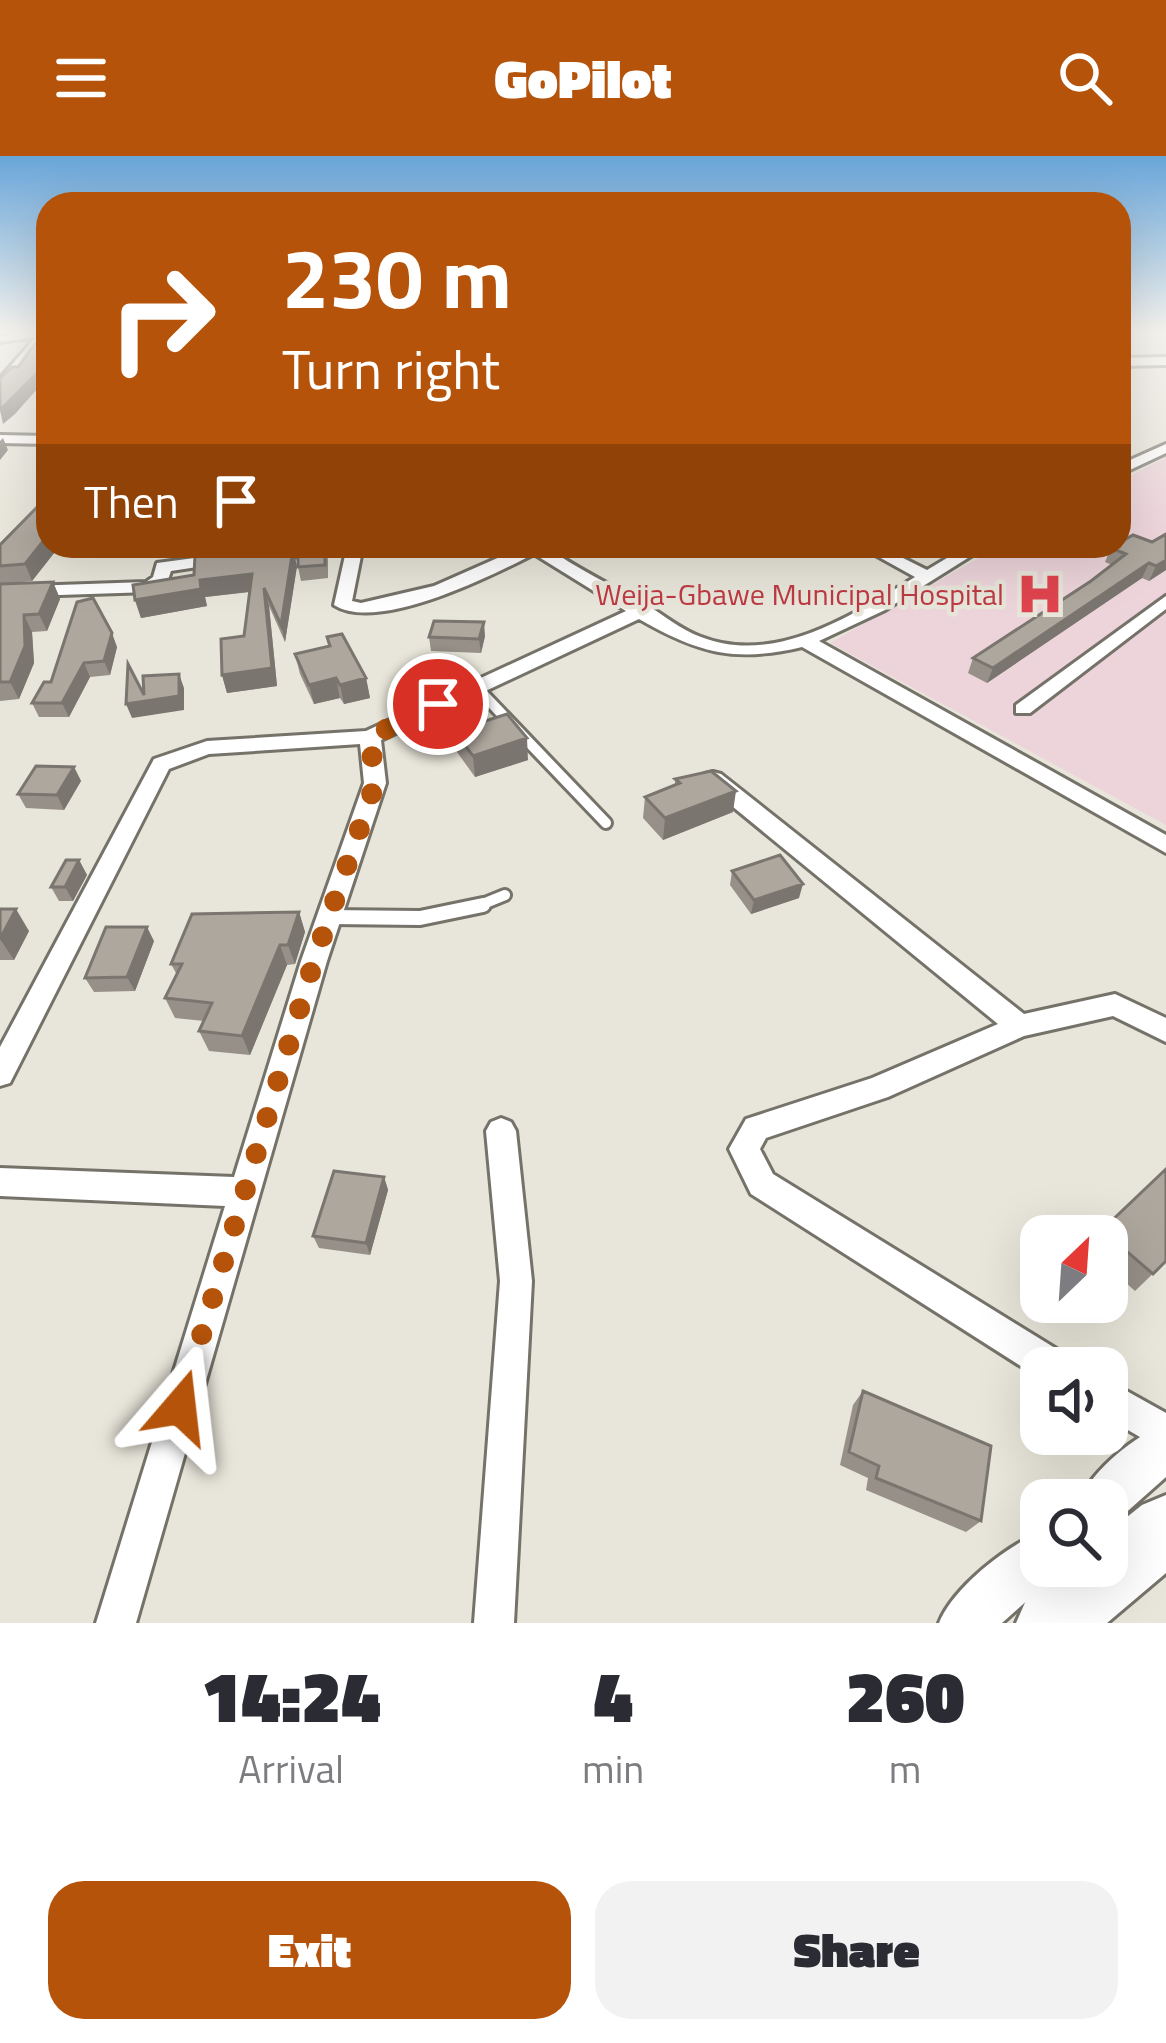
<!DOCTYPE html>
<html lang="en">
<head>
<meta charset="utf-8">
<style>
  :root { --surface:#fff; --page:#f2f2f3; --text:#2b2b33; --muted:#7c7c81; --accent:#b45309 }
  body { margin:0; font-family:"Titillium Web",sans-serif; background:var(--page); color:var(--text); height:100vh; display:flex; flex-direction:column; font-size:45px; white-space:nowrap }
  * { box-sizing:border-box; margin:0 }
  p { font-size:39px; color:var(--muted) }
  .icon { flex:none; width:66px; height:66px; fill:none; stroke:currentColor; stroke-width:2; stroke-linecap:round; stroke-linejoin:round }
  .map { position:relative; height:1467px; overflow:hidden }
  .side { display:flex; flex-direction:column; background:var(--surface); flex:1 }
  .side>* { flex:none }
  .banner { position:absolute; left:36px; top:36px; width:1095px; height:366px; border-radius:36px; box-shadow:0 12px 48px #0002; background:#b45309; color:#fff; overflow:hidden }
  .needle { width:78px; rotate:25deg }
  .fabs { position:absolute; left:1020px; top:1059px; display:grid; gap:24px }
  .fabs a { display:grid; place-items:center; width:108px; height:108px; border-radius:24px; background:var(--surface); box-shadow:0 12px 48px #0002; font-size:60px }
  .pin { position:absolute; display:grid; place-items:center; width:102px; height:102px; color:#fff; margin:-51px; border:6px solid #fff; border-radius:50%; box-shadow:0 3px 12px #0007 }
  .me { position:absolute; width:132px; margin:-66px; rotate:17deg; stroke-linejoin:round; filter:drop-shadow(0 0 9px #0008) }
  .turn { display:flex; align-items:center; gap:42px; height:252px; padding:0 48px; font-size:54px }
  .turn .icon { width:156px; height:156px; stroke-width:2.5 }
  .turn b { display:block; font-size:84px; line-height:102px }
  .then { display:flex; align-items:center; height:114px; padding:0 48px; background:#0003; gap:24px; font-size:45px }
  .eta { display:flex; justify-content:space-evenly; align-items:center; height:204px; text-align:center }
  .eta b { font-size:72px; font-weight:800; line-height:84px }
  .primary-button { display:flex; gap:24px; margin-top:auto; padding:24px 48px }
  .primary-button a { flex:1; height:138px; border-radius:36px; background:var(--accent); color:#fff; font-size:48px; font-weight:800; line-height:138px; text-align:center }
  .primary-button a+a { background:var(--page); color:var(--text) }
  header { display:flex; justify-content:space-between; align-items:center; height:156px; padding:0 48px; background:var(--accent); color:#fff; font-size:54px; font-weight:800 }
  .map>svg:first-child { display:block }
  .medical { fill:#edd4db }
  .lines { fill:none; stroke-linecap:round; stroke-linejoin:round }
  .service-far1-casing { stroke:#757269; stroke-width:16 }
  .service-casing { stroke:#757269; stroke-width:20 }
  .minor-casing { stroke:#757269; stroke-width:6 }
  .tertiary-casing { stroke:#757269; stroke-width:6 }
  .trunk-casing { stroke:#757269; stroke-width:6 }
  .service-far1 { stroke:#fff; stroke-width:10 }
  .service { stroke:#fff; stroke-width:14 }
  .minor { fill:#fff; fill-rule:evenodd }
  .tertiary { fill:#fff; fill-rule:evenodd }
  .trunk { fill:#fff; fill-rule:evenodd }
  .wall { fill:#969088 }
  .shaded-wall { fill:#7a756f }
  .building { fill:#aea79e; stroke:#7a756f; stroke-width:3 }
  .route { stroke:#b45309; stroke-width:21; stroke-dasharray:0 37.8 }
  .labels { text-anchor:middle; dominant-baseline:central; stroke-width:9; stroke-linejoin:round; paint-order:stroke }
  .far-health-label { font-size:30px; fill:#be3a42; stroke:#e8e5da; text-anchor:end }
</style>
</head>
<body>
<header><svg class="icon" aria-label="menu" viewBox="0 0 24 24"><path d="M4 6h16M4 12h16M4 18h16"/></svg>GoPilot<svg class="icon" aria-label="search" viewBox="0 0 24 24"><circle cx="10" cy="10" r="6"/><path d="M15 15l6 6"/></svg></header>
<div class="map">
<svg width="1166" height="1467" viewBox="0 0 1166 1467">
  <rect width="100%" height="100%" fill="#e8e5da"/>
  <path class="medical" d="M1166,301V669L830,487L1000,390H1119V326Z"/>
  <g class="lines">
    <defs>
      <path id="service-far1" d="M477,532L606,667
        M473,752L505,739"/>
      <path id="service" d="M330,761L420,762L483,749"/>
      <path id="minor" d="M22,176H48V181L0,234V222L36,181L0,186V180Z
        M1166,201V209L1119,210V202Z
        M0,279L48,280V288L0,287Z
        M1166,288V297L1119,319V309Z
        M238,390H254L247,404L233,401Z
        M301,390H363L352,445L361,447L434,430L525,390H545C575,412 615,431 647,449C662,458 681,474 701,481C775,510 853,459 915,421L859,390H879L927,414L967,390H987L885,454L819,485L1166,679V697L802,491C735,507 698,497 639,463L381,584L386,627L327,805L136,1467H96L225,1050L0,1040V1012L234,1021L301,805L364,627L360,588L209,598L169,613L10,927L0,930V891L154,603L207,585L366,575L626,455L534,398C491,420 378,477 334,449L346,395L264,404L256,399L264,394Z
        M224,398L232,403L230,406L171,415L167,427L150,436L0,441V431L146,426L153,421L157,407Z
        M1166,440V453L1030,557H1016V549Z
        M713,616L721,618L1024,858L1115,838L1166,862V886L1113,860L1024,880L888,941L766,982L760,993L773,1018L1068,1200L1073,1212H1041V1223L751,1038L729,993L746,963L872,922L998,868L705,628L702,623L705,618Z
        M501,962L511,966L516,975L532,1125L514,1467H474L500,1125L486,975L491,966Z
        M1107,1224L1166,1257V1296L1107,1262Z"/>
      <path id="tertiary" d="M1166,1267V1321L1121,1361L1107,1366V1344H1080C1093,1313 1135,1280 1166,1267Z
        M1041,1376V1410H1061L1058,1417L1002,1467H939C953,1432 1006,1390 1041,1376Z"/>
      <path id="trunk" d="M1166,1339V1417L1107,1467H1016L1027,1442L1066,1410H1107V1377L1142,1349Z"/>
    </defs>
    <use href="#service-far1" class="service-far1-casing"/>
    <use href="#service" class="service-casing"/>
    <use href="#minor" class="minor-casing"/>
    <use href="#tertiary" class="tertiary-casing"/>
    <use href="#trunk" class="trunk-casing"/>
    <use href="#service-far1" class="service-far1"/>
    <use href="#service" class="service"/>
    <use href="#minor" class="minor"/>
    <use href="#tertiary" class="tertiary"/>
    <use href="#trunk" class="trunk"/>
  </g>
  <path class="wall" d="M1166,378V414L1149,425L1142,422L987,527L968,517L973,502L1091,425L1112,409L1105,406L1111,392L1152,386Z
    M0,389L48,390H71L69,392H58L32,425L0,428Z
    M328,402V422L301,425L298,411Z
    M297,410L285,486L269,450L277,530L227,537L222,519L244,480L250,436L205,441L207,450L141,462L135,444Z
    M53,426L60,443L47,475L32,476L34,507L19,543L0,545V428Z
    M77,446L117,491L110,519L90,521L69,561H39L32,547L51,526Z
    M485,480L481,497L431,495L429,481Z
    M327,481L366,522L370,542L344,548L340,542L314,548L300,518L295,498L329,490Z
    M454,575L528,604L475,621L457,596Z
    M74,611L81,625L64,654L26,652L18,638Z
    M675,623L733,656L663,684L643,662L645,641L675,629Z
    M79,704L87,719L73,745H59L51,731Z
    M732,715L799,742L751,758L730,729Z
    M0,753L29,775L14,804H0Z
    M299,756L305,776L295,808L287,809L250,899L209,895L199,875L204,865L175,862L165,842L177,819L171,808Z
    M154,785L135,835L94,836L85,822Z
    M1166,1013V1105L1135,1135L1107,1110V1080H1097Z
    M384,1021L388,1034L370,1099L319,1092L313,1080Z
    M863,1235L981,1365L966,1376L866,1334L868,1322L840,1309L853,1249Z"/>
  <path class="shaded-wall" d="M41,180L45,191L46,223L15,258L3,268L0,254Z
    M3,282L8,294L0,304V285Z
    M48,379V390H57L58,392L32,425L25,408Z
    M197,390H234V393L199,397Z
    M293,393L297,410L285,486L281,469Z
    M1166,404V414L1149,425L1156,410Z
    M1149,407L1142,422L987,527L993,512Z
    M252,418L257,435L205,441L207,450L141,462L135,444L200,424Z
    M53,426L60,443L47,475L39,458Z
    M264,432L269,450L277,530L227,537L222,519L272,512Z
    M24,459L32,476L34,507L19,543L10,526Z
    M484,466L485,480L481,497L479,483Z
    M112,477L117,491L110,519L104,505Z
    M84,507L90,521L69,561L62,547Z
    M179,518L184,532V554L132,562L126,548Z
    M336,522L340,542L314,548L309,529Z
    M366,522L370,542L344,548L340,529Z
    M527,582L528,604L475,621L473,600Z
    M74,611L81,625L64,654L57,639Z
    M736,635L733,656L663,684L665,662Z
    M79,704L87,719L73,745L65,731Z
    M803,728L799,742L751,758L754,744Z
    M16,753L29,775L14,804L0,783Z
    M299,756L305,776L295,808L288,789Z
    M147,771L154,785L135,835L127,821Z
    M280,789L287,809L250,899L242,880Z
    M384,1021L388,1034L370,1099L366,1087Z"/>
  <path class="building" d="M41,180L42,212L0,254V222L12,211H18Z
    M48,340V379L25,408L0,410V389Z
    M1166,378V404L1156,410L1149,407L993,512L973,502L1091,425L1126,398L1111,392L1119,390V387L1133,379L1152,386Z
    M325,390V409L298,411V391Z
    M293,393L281,469L264,432L272,512L222,519L221,483L244,480L252,418L200,424L201,433L135,444L133,429L194,419L195,399Z
    M53,426L39,458L24,459L25,490L10,526H0V428Z
    M93,442L112,477L104,505L84,507L62,547H32L44,526H51L77,446Z
    M434,465L484,466L479,483L429,481Z
    M342,478L366,522L340,529L336,522L309,529L295,498L330,490L327,481Z
    M128,508L144,539L143,520L179,518V540L126,548Z
    M507,558L527,582L473,600L454,575Z
    M36,610L74,611L57,639L18,638Z
    M711,615L736,635L665,662L645,641L680,627L675,623Z
    M780,699L803,728L754,744L732,715Z
    M66,704H79L65,731H51Z
    M0,753H16L0,783Z
    M299,756L288,789H280L242,880L199,875L212,847L165,842L182,808H171L192,758Z
    M106,771H147L127,821L85,822Z
    M1166,1013V1105L1153,1118L1102,1074Z
    M334,1015L384,1021L366,1087L313,1080Z
    M863,1235L991,1290L981,1365L876,1322L879,1310L849,1296Z"/>
  <linearGradient id="sky" x2="0" y2="1"><stop stop-color="#68a5d9"/><stop offset="0.46" stop-color="#f5f3ee"/><stop offset="1" stop-color="#f5f3ee" stop-opacity="0"/></linearGradient>
  <rect width="1166" height="381" fill="url(#sky)"/>
  <g class="lines">
    <path class="route" d="M180,1251L314,805L375,628L370,581L438,548"/>
  </g>
  <defs>
    <symbol id="hospital-bare" viewBox="-9 -9 18 18"><path d="M-5-5h3v3.5h4V-5h3V5h-3V1.5h-4V5h-3Z" fill="#e0444e" stroke="#e8e5da" stroke-width="2.5" paint-order="stroke"/></symbol>
  </defs>
  <g fill-rule="evenodd">
    <use href="#hospital-bare" x="1007" y="405" width="66" height="66"/>
  </g>
  <g class="labels">
    <g class="far-health-label">
      <text x="1004" y="438">Weija-Gbawe Municipal Hospital</text>
    </g>
  </g>
</svg>
<div class="fabs">
<a><svg class="needle" viewBox="-14 -14 28 28"><path d="M0-13l5 13h-10z" fill="#e53935"/><path d="M0 13l5-13h-10z" fill="#7c7c81"/></svg></a>
<a><svg class="icon" aria-label="sound" viewBox="0 0 24 24"><path d="M4 9h4l5-4v14l-5-4H4zM17 9q2 3 0 6"/></svg></a>
<a><svg class="icon" aria-label="search" viewBox="0 0 24 24"><circle cx="10" cy="10" r="6"/><path d="M15 15l6 6"/></svg></a>
</div>
<div class="pin" style="left:438px;top:548px;background:#d93025"><svg class="icon" aria-label="arrive" viewBox="0 0 24 24"><path d="M6 21V4h12l-3 4 3 4H6"/></svg></div>
<svg class="me" style="left:180px;top:1251px" viewBox="-20 -20 40 40"><path d="M0-17L14 15 0 8-14 15z" fill="#b45309" stroke="#fff" stroke-width="4"/></svg>
<div class="banner">
<div class="turn"><svg class="icon" aria-label="right" viewBox="0 0 24 24"><path d="M7 20v-9h11M14 6l5 5-5 5"/></svg><div><b>230 m</b>Turn right</div></div>
<div class="then">Then<svg class="icon" aria-label="arrive" viewBox="0 0 24 24"><path d="M6 21V4h12l-3 4 3 4H6"/></svg></div>
</div>
</div>
<section class="side">
<div class="eta">
<div><b>14:24</b><p>Arrival</p></div>
<div><b>4</b><p>min</p></div>
<div><b>260</b><p>m</p></div>
</div>
<div class="primary-button"><a>Exit</a><a>Share</a></div>
</section>
</body>
</html>
